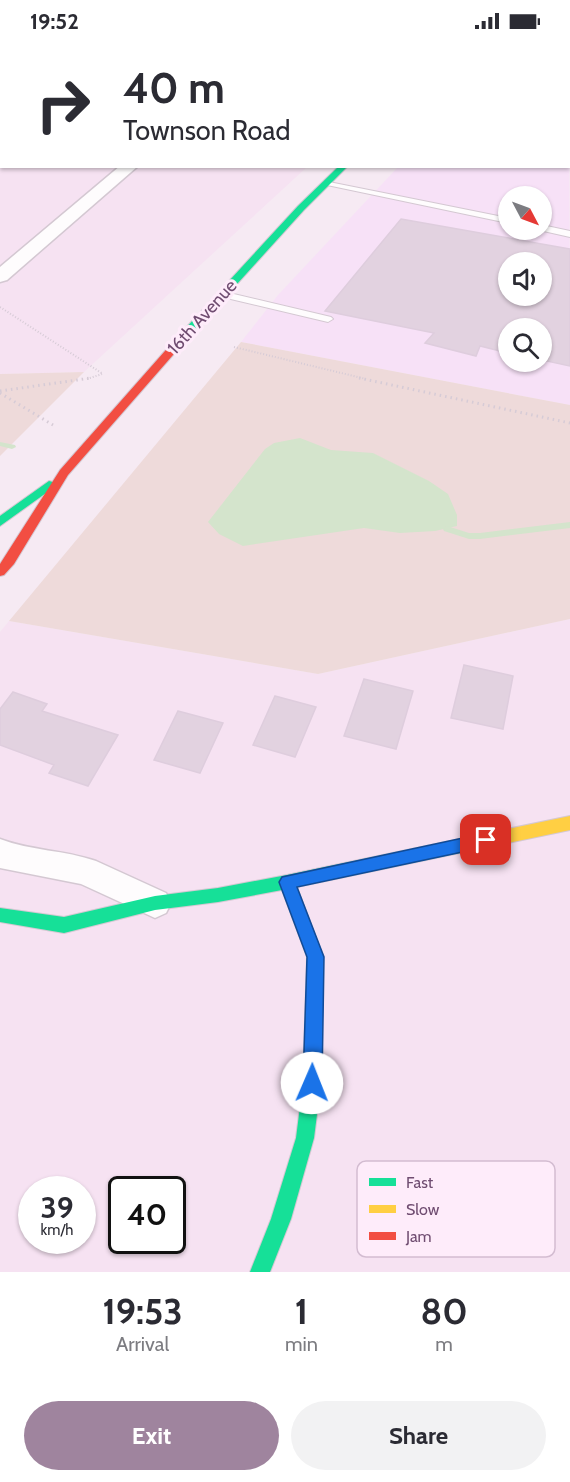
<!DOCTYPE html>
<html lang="en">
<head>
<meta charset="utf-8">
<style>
  :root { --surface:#fff; --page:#f2f2f3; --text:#2b2b33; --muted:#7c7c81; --accent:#9f849e }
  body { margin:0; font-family:Cabin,sans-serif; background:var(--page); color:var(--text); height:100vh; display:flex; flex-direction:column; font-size:22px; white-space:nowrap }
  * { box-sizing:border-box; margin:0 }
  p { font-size:20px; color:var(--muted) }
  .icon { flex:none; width:33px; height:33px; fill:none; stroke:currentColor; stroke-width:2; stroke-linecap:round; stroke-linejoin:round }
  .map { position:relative; height:1230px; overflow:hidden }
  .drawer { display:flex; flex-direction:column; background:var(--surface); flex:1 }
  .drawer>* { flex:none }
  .top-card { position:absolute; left:0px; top:0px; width:570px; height:126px; box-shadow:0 2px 4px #0004; background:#fff; color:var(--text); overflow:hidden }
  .needle { width:39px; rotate:131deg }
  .tools { position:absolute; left:498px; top:144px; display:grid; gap:12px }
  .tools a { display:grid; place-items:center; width:54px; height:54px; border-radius:50%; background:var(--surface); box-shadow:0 2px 4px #0004; font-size:30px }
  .speed { position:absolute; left:18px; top:1134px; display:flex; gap:12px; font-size:30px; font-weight:700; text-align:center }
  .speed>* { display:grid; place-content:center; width:78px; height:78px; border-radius:50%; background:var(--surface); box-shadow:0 2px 4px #0004; line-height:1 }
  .speed small { font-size:15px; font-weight:400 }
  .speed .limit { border:3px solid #111; border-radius:9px; background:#fff; color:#111 }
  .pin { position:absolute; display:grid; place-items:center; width:51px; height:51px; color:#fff; margin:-26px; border-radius:12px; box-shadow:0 3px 9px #0006 }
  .me { position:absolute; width:66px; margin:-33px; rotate:1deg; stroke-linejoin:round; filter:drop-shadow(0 0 4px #0008) }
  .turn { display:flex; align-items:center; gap:21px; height:126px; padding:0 24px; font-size:27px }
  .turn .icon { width:78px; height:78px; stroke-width:2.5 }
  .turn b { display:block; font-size:42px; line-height:51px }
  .eta { display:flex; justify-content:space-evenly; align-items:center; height:102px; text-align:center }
  .eta b { font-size:36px; font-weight:700; line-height:42px }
  .button { display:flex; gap:12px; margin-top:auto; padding:12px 24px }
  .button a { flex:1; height:69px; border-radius:36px; background:var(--accent); color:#fff; font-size:24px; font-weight:700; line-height:69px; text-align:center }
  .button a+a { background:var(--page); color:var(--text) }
  .status { display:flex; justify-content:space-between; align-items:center; height:42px; padding:0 30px; background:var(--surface); direction:ltr }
  .status svg { height:16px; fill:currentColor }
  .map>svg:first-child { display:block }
  .residential { fill:#f6e2f2; fill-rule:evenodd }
  .commercial { fill:#f7e1f7; fill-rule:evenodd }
  .green { fill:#eedada }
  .water { fill:#d4e4cc }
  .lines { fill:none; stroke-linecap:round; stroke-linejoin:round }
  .stream { fill:#d4e4cc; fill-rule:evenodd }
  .building { fill:#e2d2e0; stroke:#decddd; stroke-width:1.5; fill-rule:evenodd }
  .lane-casing { stroke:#d4c8d2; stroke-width:2 }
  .street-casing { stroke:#d4c8d2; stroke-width:3 }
  .fast-casing { stroke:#d4c8d2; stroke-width:2 }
  .slow-casing { stroke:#d4c8d2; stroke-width:2 }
  .jam-casing { stroke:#d4c8d2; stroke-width:2 }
  .path-far1 { stroke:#d6cbd6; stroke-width:2; stroke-dasharray:1 2; stroke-linecap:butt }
  .path { stroke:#d6cbd6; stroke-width:3; stroke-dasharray:1.5 4; stroke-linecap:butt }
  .lane { fill:#fefcfd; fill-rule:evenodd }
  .street { fill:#fefcfd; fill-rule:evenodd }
  .fast { fill:#16e098; fill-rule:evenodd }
  .slow { fill:#ffcf43; fill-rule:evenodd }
  .jam { fill:#f24e42; fill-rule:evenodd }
  .route { fill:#1a73e8; stroke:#114b97; stroke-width:1.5 }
  .labels { text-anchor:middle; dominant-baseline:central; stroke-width:6; stroke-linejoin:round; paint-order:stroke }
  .far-street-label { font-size:18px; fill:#704d71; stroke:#feecfa }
  .key { fill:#feecfa; stroke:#d3bcd1; stroke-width:1.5 }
  .key-label { font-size:16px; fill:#704d71 }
</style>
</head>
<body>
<div class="status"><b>19:52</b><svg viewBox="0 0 49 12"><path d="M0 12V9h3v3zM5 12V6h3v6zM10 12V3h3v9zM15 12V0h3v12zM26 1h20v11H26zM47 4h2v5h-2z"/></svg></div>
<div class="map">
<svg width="570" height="1230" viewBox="0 0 570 1230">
  <rect width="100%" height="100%" fill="#f6eaf3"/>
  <path class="residential" d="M0,0H349L356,1L2,2V124L307,125L84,330L0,332Z
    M570,577V1230H0V590L9,579L318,632ZM32,1148H82V1198H32ZM122,1148H172V1198H122Z"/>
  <path class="commercial" d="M569,5L570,363L241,300L278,253L398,125L568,124ZM508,154H542V188H508ZM508,220H542V254H508ZM508,286H542V320H508Z"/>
  <path class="green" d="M241,300L570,363V577L318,632L9,579Z
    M84,330L0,414V332Z"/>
  <path class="water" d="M300,396L331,408L373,411L429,439L448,452L457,473V484L435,489L400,491L364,486L243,504L219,492L208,480L265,407L274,401Z"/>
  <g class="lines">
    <path class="stream" d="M0,400L15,403L16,405L12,407L0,404Z
      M570,480V486L480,497H469L444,489L443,487L447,484L469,491H480Z"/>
  </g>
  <path class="building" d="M401,177L570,207V324L542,318V286H508V311L480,304L476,314L425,301L434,291L325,269ZM508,220H542V254H508Z
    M464,623L513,634L503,687L451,676Z
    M364,637L413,649L396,707L344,694Z
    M13,650L47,662L42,669L118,693L88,744L49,731L54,723L0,703V667Z
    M275,654L316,665L295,715L253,703Z
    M178,669L223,681L200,731L154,718Z"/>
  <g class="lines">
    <defs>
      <path id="lane" d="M568,53H570V57H568Z
        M568,72H570V76H568Z
        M568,98H570V103H568Z
        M324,139L508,176V181L327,143L323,141Z
        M542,183L570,189V195L539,188H542Z
        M221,249L331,275L333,277L328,280L218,254V250Z"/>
      <path id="street" d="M0,4H2V13H0Z
        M0,33H2L0,42Z
        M120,124H138L7,238L0,240V225Z
        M0,797C31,809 65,808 96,819L166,851L171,861L166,871L155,876L81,842L0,826Z"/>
      <path id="fast" d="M339,124H348L304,168L180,305H172V301L298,164Z
        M49,439L53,440L55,443L53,446L0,484V474Z
        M493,790L498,792L501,797L498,802L493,804L297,845L323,915L321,1041L314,1096L291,1177L270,1230H250L271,1177L296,1096L303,1041L307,915L282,848L218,860L155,868L64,891L0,880V866L64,875L155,854L218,846L287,833Z"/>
      <path id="slow" d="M461,0H467L460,2Z
        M570,774V788L493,804L488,802L485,797L488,792L493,790Z"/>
      <path id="jam" d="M491,0H497L490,2Z
        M176,300L180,301V305L68,433L14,522L4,533L0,534V522L60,428L172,301Z"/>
    </defs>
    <use href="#lane" class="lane-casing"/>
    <use href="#street" class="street-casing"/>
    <use href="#fast" class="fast-casing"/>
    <use href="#slow" class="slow-casing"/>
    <use href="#jam" class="jam-casing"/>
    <path class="path-far1" d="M539,0L541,2
      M0,265L103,332
      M234,305L366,337
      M87,337L102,332"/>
    <path class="path" d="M359,336L570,381
      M0,349L91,336
      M0,351L53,383"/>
    <use href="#lane" class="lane"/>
    <use href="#street" class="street"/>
    <use href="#fast" class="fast"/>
    <use href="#slow" class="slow"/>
    <use href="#jam" class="jam"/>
  </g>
  <path class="route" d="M486,791L492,793L494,798L492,803L486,805L297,845L324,915L322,1041L319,1048L312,1051L306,1048L303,1041L307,915L279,840L282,835Z"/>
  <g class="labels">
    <g class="far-street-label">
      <text transform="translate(202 275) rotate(-48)">16th Avenue</text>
    </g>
  </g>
  <rect x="357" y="1119" width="198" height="96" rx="9" class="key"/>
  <rect x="369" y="1136" width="27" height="8" fill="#16e098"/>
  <rect x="369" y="1163" width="27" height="8" fill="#ffcf43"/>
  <rect x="369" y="1190" width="27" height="8" fill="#f24e42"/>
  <g class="key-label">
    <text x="406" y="1146">Fast</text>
    <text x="406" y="1173">Slow</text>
    <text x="406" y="1200">Jam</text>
  </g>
</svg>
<div class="tools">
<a><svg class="needle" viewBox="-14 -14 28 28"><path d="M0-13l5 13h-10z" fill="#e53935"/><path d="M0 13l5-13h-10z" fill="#7c7c81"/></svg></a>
<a><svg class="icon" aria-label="sound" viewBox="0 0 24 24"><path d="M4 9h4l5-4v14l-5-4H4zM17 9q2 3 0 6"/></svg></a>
<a><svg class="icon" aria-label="search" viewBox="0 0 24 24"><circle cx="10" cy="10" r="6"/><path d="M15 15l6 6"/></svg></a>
</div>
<div class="speed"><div>39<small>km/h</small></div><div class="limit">40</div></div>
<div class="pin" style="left:486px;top:798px;background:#d93025"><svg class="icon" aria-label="arrive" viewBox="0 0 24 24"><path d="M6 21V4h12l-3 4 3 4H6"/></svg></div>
<svg class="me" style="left:312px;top:1041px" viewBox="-20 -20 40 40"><circle r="19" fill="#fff"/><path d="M0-13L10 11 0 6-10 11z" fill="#1a73e8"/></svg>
<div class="top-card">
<div class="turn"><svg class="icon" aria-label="right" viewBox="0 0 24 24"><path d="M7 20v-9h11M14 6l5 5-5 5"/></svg><div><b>40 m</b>Townson Road</div></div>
</div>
</div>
<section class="drawer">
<div class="eta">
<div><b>19:53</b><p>Arrival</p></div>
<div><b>1</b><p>min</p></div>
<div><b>80</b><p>m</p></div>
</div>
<div class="button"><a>Exit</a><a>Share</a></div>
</section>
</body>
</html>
